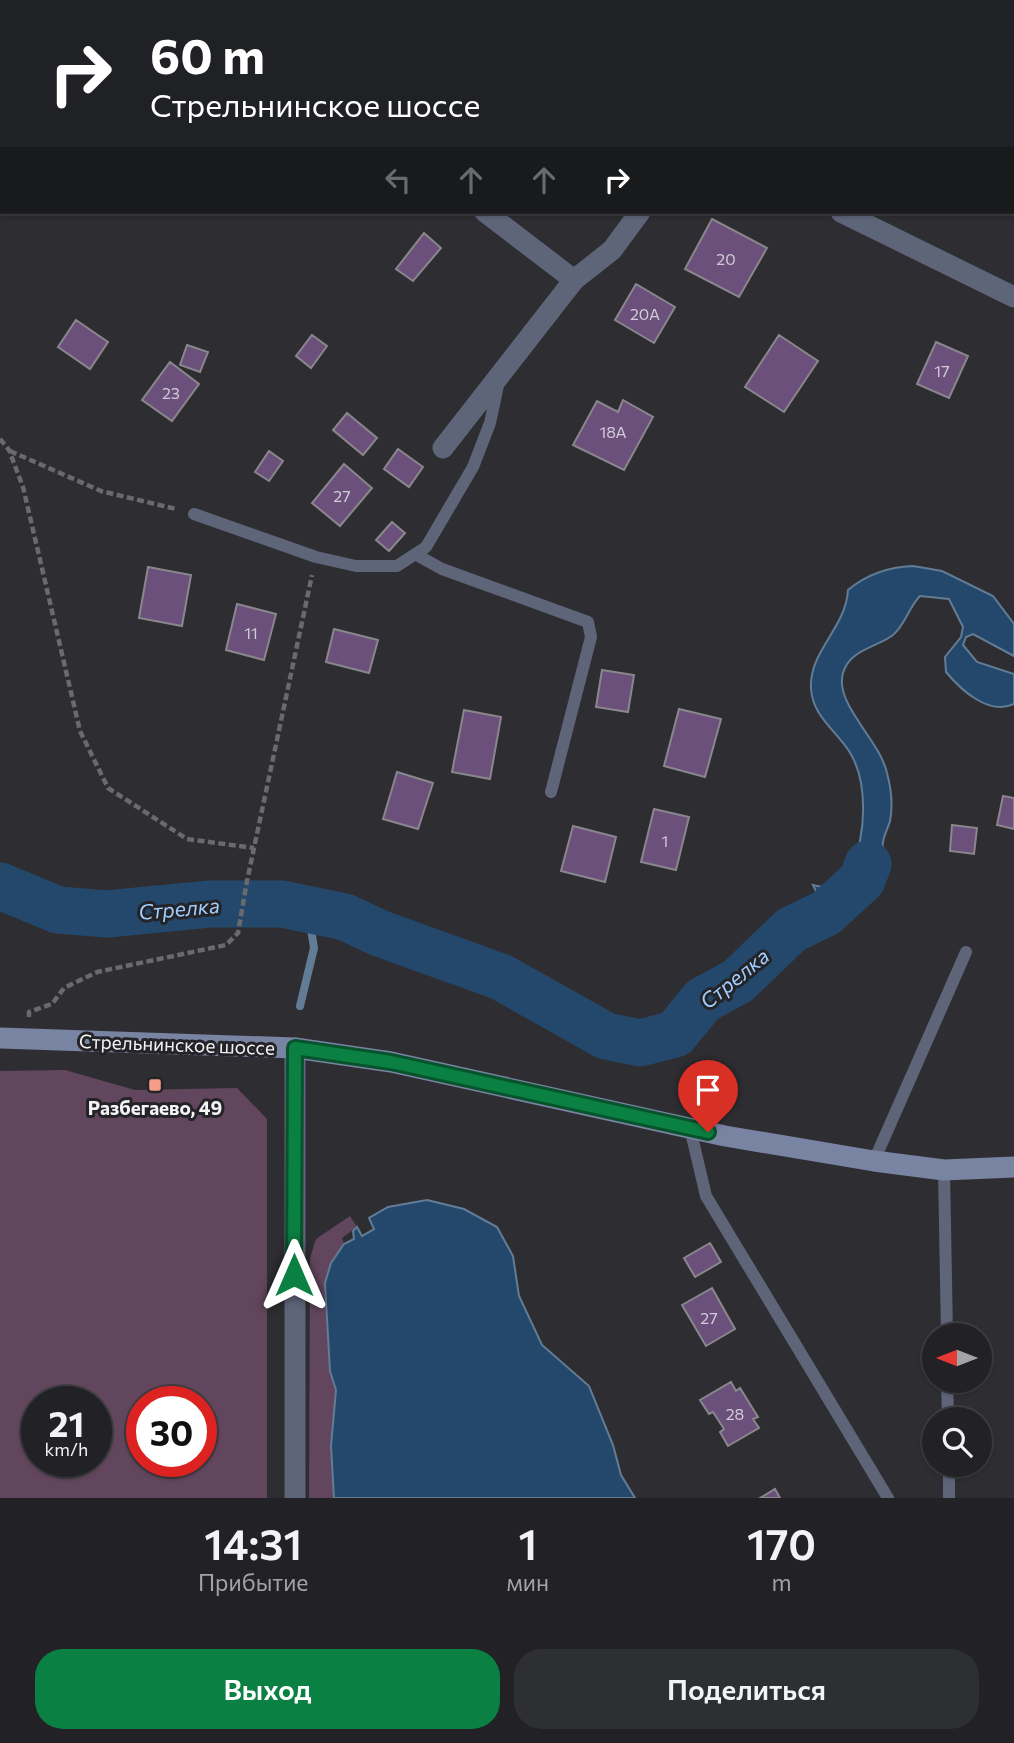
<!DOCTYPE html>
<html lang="ru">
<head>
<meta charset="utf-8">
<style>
  :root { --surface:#222226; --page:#2e2f32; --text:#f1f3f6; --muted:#a2a4a7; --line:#3f3f43; --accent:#0b8043 }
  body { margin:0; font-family:Commissioner,sans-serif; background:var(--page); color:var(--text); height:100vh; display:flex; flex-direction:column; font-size:26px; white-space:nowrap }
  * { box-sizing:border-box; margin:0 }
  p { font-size:23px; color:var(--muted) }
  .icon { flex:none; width:38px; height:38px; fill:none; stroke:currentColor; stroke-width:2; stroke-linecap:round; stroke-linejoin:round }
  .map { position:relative; height:1498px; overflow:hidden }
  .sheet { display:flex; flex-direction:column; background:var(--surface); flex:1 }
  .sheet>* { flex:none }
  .hud { position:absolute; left:0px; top:0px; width:1015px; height:214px; box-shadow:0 2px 5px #0004,0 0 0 2px var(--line); background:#202124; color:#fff; overflow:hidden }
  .needle { width:46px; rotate:270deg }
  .buttons { position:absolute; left:922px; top:1323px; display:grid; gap:14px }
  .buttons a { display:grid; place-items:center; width:70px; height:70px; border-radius:50%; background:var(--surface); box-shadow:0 2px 5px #0004,0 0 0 2px var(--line); font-size:35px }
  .speed { position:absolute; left:21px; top:1386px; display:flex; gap:14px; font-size:35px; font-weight:700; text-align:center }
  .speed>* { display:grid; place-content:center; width:91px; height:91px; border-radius:50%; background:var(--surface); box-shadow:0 2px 5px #0004,0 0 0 2px var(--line); line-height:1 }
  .speed small { font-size:18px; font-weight:400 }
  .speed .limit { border:10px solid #d22; background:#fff; color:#111 }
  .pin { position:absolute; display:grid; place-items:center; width:60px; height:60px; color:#fff; margin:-72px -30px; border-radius:50% 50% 50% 0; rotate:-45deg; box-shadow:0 0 7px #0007 }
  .pin .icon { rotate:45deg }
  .me { position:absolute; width:77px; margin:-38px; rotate:0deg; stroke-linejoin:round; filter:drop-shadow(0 0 5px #0008) }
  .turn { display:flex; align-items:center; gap:24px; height:147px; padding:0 35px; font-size:32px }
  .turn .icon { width:91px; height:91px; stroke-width:2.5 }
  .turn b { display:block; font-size:49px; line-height:60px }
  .lanes { display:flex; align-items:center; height:66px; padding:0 35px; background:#0003; justify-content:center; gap:35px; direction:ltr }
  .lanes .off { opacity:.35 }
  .eta { display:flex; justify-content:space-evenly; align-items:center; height:119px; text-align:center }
  .eta b { font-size:42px; font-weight:600; line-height:49px }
  .cta { display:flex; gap:14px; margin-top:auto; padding:14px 35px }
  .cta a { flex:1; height:80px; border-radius:28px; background:var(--accent); color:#fff; font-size:28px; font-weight:600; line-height:80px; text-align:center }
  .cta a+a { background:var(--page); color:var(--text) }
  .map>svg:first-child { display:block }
  .green { fill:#62465d; fill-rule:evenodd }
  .water { fill:#24486b; stroke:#627c95; stroke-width:2 }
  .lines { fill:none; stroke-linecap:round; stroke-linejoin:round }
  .stream { stroke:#627c95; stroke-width:8 }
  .river { stroke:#24486b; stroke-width:47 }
  .building { fill:#6a507a; stroke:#8a878c; stroke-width:2 }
  .path { stroke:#6a6a6d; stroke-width:4.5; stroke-dasharray:7 3.5; stroke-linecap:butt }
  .lane { stroke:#5e6579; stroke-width:12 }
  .street { stroke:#5e6579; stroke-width:21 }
  .secondary { stroke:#7983a2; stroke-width:21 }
  .route-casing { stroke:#07532c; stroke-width:18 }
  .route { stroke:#0b8043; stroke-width:12 }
  .poi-dot { fill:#f49e88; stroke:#242428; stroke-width:2.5 }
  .labels { text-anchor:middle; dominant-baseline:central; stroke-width:6; stroke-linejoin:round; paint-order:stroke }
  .number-label { font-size:16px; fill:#d2cbd8 }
  .street-label { font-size:19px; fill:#f4f4f7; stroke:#242428 }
  .poi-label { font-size:19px; font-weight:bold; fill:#f4f4f7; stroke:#242428 }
  .water-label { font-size:21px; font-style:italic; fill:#a1cefe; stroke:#242428 }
</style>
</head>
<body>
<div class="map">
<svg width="1014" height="1498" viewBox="0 0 1014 1498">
  <rect width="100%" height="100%" fill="#2e2e32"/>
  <path class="green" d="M65,1070L135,1090L237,1088L267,1119V1498H0V1071ZM37,1402H96V1461H37ZM142,1402H201V1461H142Z
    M350,1216L357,1227L342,1238L344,1244L331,1263L330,1371L336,1390L331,1446L334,1498H309L310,1258L316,1239Z"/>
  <path class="water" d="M913,566L942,571L993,596L1014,624V656L973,634L966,637L963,645L977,662L1014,674V704C989,716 961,690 946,672L945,657L961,637L963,627L949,599L920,596C909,607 905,625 893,635C876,648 850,649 843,673C834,704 880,740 887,773C891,788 893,806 890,821C888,828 884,835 883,842C882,847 884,852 884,858C881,891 858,911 834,930L813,885C832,890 843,888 851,869C866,836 869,782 849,751C835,730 812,715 811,688C809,651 846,628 848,590C867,574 889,567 913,566Z
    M427,1200L464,1209L497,1227L513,1256L519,1296L542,1345L589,1386L613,1445L621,1475L635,1498H334L331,1446L336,1390L330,1371L325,1283L331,1263L344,1244L354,1239L353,1231L357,1227L362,1236L374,1229L369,1218L388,1207Z"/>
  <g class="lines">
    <path class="stream" d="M298,906L311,929L314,948L300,1006"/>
    <path class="river" d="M0,886L58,910L107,914L210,904H282L345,917L379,933L501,977L606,1036L640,1043L675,1034L703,1000L738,981L791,930L826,913L862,880L868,864"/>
  </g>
  <path class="building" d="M857,0H897L901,2H856Z
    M712,219L767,248L739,297L685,269Z
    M424,233L441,248L413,281L396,269Z
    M636,284L675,307L654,343L615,320Z
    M76,320L108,342L90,369L58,347Z
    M312,335L327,346L311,368L296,356Z
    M779,335L818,361L784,412L745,387Z
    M936,342L968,356L949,398L917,384Z
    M187,345L208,352L200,372L180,365Z
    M170,362L199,384L172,421L142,400Z
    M623,400L653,417L624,470L573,445L597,401L618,412Z
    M347,413L377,438L363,455L333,430Z
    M398,449L423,467L409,487L384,469Z
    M269,451L283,461L269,481L255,472Z
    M344,464L372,488L340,526L312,503Z
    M392,522L405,533L389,551L376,540Z
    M148,567L191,575L182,626L139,618Z
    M237,604L276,614L264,660L226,650Z
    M334,629L378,640L369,673L326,662Z
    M602,670L634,675L628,712L596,707Z
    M679,709L721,719L705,777L664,766Z
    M464,710L501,717L490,779L452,772Z
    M397,772L433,783L418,829L383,819Z
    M1003,796L1014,798V829L997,825Z
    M654,809L689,817L676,870L641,862Z
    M952,825L977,828L974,854L950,851Z
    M573,826L616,837L605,882L561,871Z
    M710,1243L721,1262L695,1277L684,1258Z
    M712,1288L735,1329L706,1346L682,1305Z
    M731,1382L736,1391L740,1388L758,1417L753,1419L759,1428L728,1446L720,1432L724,1429L713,1412L709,1414L700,1400Z
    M775,1489L780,1498H760Z"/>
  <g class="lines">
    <path class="path" d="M162,2L163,0
      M0,177L2,175
      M0,439L9,450L23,487L80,731L108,788L187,839L254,848
      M10,451L101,491L176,509
      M29,1017V1012L52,1004L64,988L97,972L226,945L238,933L247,881L312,575"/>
    <path class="lane" d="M194,514L316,557L356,566H397L426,547L473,467L490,423L499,381
      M415,554L442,569L588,622L591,637L551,792
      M690,1128L706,1196L888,1498
      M874,1161L966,952
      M944,1170L947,1335
      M947,1381L948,1419
      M949,1465V1498"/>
    <path class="street" d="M234,0L236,2
      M809,2L810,0
      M485,212L574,280
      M841,212L1014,297
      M443,448L574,280L612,250L640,212
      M295,1048V1498"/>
    <path class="secondary" d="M0,1038L295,1048L391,1062L725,1136L874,1161L944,1170L1014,1167"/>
  </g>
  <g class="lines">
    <defs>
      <path id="route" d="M294,1275L295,1048L391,1062L708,1132"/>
    </defs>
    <use href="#route" class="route-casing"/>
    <use href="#route" class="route"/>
  </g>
  <rect class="poi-dot" x="148" y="1078" width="14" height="14" rx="3.5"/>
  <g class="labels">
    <g class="number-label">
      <text x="726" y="258">20</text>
      <text x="645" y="313">20А</text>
      <text x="942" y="370">17</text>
      <text x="171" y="392">23</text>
      <text x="613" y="431">18А</text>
      <text x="342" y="495">27</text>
      <text x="251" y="632">11</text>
      <text x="665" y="840">1</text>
      <text x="709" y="1317">27</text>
      <text x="735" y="1413">28</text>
    </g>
    <g class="street-label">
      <text transform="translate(177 1044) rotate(2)">Стрельнинское шоссе</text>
    </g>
    <g class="poi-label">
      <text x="155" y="1107">Разбегаево, 49</text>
    </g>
    <g class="water-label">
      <text transform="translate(179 908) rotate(-5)">Стрелка</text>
      <text transform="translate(734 978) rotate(-39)">Стрелка</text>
    </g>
  </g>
</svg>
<div class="buttons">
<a><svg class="needle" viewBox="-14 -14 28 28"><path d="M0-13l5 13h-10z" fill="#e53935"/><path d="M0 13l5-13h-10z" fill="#a2a4a7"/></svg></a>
<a><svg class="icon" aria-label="search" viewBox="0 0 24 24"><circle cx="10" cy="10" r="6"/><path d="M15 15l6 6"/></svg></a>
</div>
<div class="speed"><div>21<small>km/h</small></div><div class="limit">30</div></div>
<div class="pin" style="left:708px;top:1132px;background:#d93025"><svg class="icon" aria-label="arrive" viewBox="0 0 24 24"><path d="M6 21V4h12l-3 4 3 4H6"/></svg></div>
<svg class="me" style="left:294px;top:1275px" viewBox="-20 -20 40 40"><path d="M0-17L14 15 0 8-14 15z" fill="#0b8043" stroke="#fff" stroke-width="4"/></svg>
<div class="hud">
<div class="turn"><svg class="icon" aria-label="right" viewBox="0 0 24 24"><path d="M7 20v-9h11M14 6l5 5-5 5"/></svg><div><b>60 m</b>Стрельнинское шоссе</div></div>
<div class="lanes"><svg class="icon off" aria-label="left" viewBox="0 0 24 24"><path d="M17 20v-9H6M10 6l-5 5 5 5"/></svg><svg class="icon off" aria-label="ahead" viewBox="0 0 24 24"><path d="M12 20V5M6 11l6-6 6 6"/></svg><svg class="icon off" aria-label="ahead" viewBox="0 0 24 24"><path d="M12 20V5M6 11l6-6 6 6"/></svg><svg class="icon" aria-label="right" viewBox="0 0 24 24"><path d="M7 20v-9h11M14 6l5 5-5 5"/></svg></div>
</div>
</div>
<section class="sheet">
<div class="eta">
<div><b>14:31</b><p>Прибытие</p></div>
<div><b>1</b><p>мин</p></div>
<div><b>170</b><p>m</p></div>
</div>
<div class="cta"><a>Выход</a><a>Поделиться</a></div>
</section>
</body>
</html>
